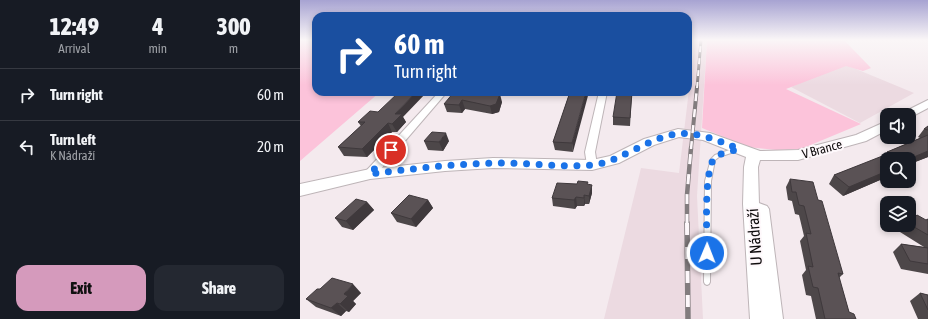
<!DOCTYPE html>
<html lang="en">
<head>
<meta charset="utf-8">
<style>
  :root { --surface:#171b24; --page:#242831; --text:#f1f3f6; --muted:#9ea1a6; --line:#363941; --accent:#d59abc }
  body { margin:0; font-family:"Asap Condensed",sans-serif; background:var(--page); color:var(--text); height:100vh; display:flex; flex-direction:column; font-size:15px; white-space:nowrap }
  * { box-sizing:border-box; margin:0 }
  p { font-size:13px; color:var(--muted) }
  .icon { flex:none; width:22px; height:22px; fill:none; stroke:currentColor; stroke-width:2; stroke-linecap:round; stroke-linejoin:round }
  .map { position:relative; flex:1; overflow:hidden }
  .panel { display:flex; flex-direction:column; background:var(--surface); width:300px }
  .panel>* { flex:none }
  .hud { position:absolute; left:12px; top:12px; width:380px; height:84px; border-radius:12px; box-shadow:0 2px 6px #0003; background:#1a4fa0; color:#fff; overflow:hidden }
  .buttons { position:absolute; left:580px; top:108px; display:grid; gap:8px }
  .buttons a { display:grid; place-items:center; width:36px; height:36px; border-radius:8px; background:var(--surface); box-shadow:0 2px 6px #0003; font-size:20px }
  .pin { position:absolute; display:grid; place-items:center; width:34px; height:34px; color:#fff; margin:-17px; border:2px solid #fff; border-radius:50%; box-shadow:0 1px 4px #0007 }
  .me { position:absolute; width:44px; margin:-22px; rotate:1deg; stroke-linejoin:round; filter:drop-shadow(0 0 3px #0008) }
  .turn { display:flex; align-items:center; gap:14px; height:84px; padding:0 16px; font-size:18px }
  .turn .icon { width:52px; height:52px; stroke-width:2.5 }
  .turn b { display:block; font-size:28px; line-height:34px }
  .eta { display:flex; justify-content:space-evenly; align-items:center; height:68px; text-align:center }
  .eta b { font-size:24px; font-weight:800; line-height:28px }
  .cta { display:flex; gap:8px; margin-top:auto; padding:8px 16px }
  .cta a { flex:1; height:46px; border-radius:12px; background:var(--accent); color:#111; font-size:16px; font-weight:800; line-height:46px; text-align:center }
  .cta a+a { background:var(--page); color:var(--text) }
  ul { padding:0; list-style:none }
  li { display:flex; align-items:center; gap:12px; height:52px; padding:0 16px; border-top:1px solid var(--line) }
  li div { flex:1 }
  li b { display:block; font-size:15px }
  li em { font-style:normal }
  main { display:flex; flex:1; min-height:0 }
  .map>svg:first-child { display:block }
  .built { fill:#ecdae1 }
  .green { fill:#fcc3da }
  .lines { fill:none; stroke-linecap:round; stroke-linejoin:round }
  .lane-casing { stroke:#beb5b8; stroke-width:2 }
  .street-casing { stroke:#beb5b8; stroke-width:2 }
  .secondary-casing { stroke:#beb5b8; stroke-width:2 }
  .lane { fill:#fff; fill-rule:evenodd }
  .street { fill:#fff; fill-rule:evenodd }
  .secondary { fill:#fff; fill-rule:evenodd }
  .rail-far3-casing { stroke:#827c7e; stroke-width:3 }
  .rail-far2-casing { stroke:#827c7e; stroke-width:4 }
  .rail-far1-casing { stroke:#827c7e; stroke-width:4.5 }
  .rail-casing { stroke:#827c7e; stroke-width:5.5 }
  .rail-far3 { stroke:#fef8fb; stroke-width:2; stroke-dasharray:6; stroke-linecap:butt }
  .rail-far2 { stroke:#fef8fb; stroke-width:2.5; stroke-dasharray:8; stroke-linecap:butt }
  .rail-far1 { stroke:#fef8fb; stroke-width:3; stroke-dasharray:10; stroke-linecap:butt }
  .rail { stroke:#fef8fb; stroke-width:4; stroke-dasharray:12; stroke-linecap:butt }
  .wall { fill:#4d4749 }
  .shaded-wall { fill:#3f393c }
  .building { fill:#5a5255; stroke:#3f393c }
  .route { stroke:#1a73e8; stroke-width:7; stroke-dasharray:0 12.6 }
  .labels { text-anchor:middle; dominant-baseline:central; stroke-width:4; stroke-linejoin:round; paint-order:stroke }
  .street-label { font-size:13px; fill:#0f0c0d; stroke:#fef8fb }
  .near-street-label { font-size:16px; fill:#0f0c0d; stroke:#fef8fb }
</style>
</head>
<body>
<main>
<section class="panel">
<div class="eta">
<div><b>12:49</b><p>Arrival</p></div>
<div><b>4</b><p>min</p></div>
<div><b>300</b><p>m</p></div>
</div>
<ul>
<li><svg class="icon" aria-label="right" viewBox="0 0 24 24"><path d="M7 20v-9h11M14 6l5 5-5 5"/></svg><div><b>Turn right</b></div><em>60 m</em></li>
<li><svg class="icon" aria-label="left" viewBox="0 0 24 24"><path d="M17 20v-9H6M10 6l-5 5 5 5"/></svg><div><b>Turn left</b><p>K Nádraží</p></div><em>20 m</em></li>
</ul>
<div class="cta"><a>Exit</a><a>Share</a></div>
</section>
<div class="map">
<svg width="628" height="319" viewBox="0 0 628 319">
  <rect width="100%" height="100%" fill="#f4eaee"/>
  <path class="built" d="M395,40H407L397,196L403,319H304L341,168L379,173Z
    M544,64L614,93L560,123L491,87Z"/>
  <path class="green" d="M0,40H16V92H80L0,161Z
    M407,40H544L571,68L563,71L546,66L486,89L561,124L501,149L476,150L448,147L402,128Z"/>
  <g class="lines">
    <defs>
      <path id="lane" d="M438,147L440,149V150L419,157L415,160L411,181L410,282L409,284L407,285L405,284L404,282L405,181L411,159L415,155Z"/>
      <path id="street" d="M139,92H147L74,177H66L65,174L66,171Z
        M299,92H307L295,152L297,165L292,168L287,165L285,152Z
        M451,200L467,206L469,209L483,319H467L457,212L447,207L445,204L447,201Z"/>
      <path id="secondary" d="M628,100V108L609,118V115H602L604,112Z
        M587,121V130L566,141L498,160H460L458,167L459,204L472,319H450L443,204L444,167L446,157L403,140L379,137L354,145L319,163L292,170L193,168L145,171L70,179L0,196V184L70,169L145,161L193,158L292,160L310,156L344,139L378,129L410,133L460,151L498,150L556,135Z"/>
    </defs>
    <use href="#lane" class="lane-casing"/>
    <use href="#street" class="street-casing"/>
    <use href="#secondary" class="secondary-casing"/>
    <use href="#lane" class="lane"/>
    <use href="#street" class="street"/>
    <use href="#secondary" class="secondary"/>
    <defs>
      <path id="rail-far3" d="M397,88L401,40"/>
      <path id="rail-far2" d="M391,149L397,87"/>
      <path id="rail-far1" d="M387,224V195L391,148"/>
      <path id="rail" d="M387,223L388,319"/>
    </defs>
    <use href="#rail-far3" class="rail-far3-casing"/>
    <use href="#rail-far2" class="rail-far2-casing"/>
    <use href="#rail-far1" class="rail-far1-casing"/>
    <use href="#rail" class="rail-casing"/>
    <use href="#rail-far3" class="rail-far3"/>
    <use href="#rail-far2" class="rail-far2"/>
    <use href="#rail-far1" class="rail-far1"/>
    <use href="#rail" class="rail"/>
  </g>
  <path class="wall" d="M270,92L273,152L255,150L253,142Z
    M332,92L330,126L313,125V117Z
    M180,93L202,102L199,112L192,114L165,109L162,113L147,112L144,104Z
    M103,117L106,122L97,132H92L67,157L44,156L38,147L61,126L58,122Z
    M628,126V157L610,164L587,159V177L543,196L529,184L534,175L584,156L587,152L620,138L618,137L624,129Z
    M124,141H149L143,151L128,150Z
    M490,179L518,200L543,274L539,278L549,312L556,319H516L511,296L506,295L502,275L506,270L500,241L504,236L499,215L495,214L492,201L488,200L486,187Z
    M277,184L288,185L292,193L289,204H285L284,206H277L275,209L253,206L252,198Z
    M128,200L133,208L116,227L97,222L91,213Z
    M67,202L74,210L53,230L42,227L35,218Z
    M628,219V274L601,269L593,252L601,244L624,247L600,232L606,225H609V222L626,220Z
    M20,289L61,293L53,301L56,304L49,312L46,311L41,316L16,307L6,299Z
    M620,293L628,295V319H618L610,301Z"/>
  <path class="shaded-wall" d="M116,92H127L103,117L106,122L97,132L92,124L95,114Z
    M173,92H181L174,101L172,93Z
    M286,92H289L273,152L272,143Z
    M200,94L202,102L199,112L192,114L190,106Z
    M162,100L165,109L162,113L159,105Z
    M88,123L92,132L67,157L62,149Z
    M146,133L149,141L143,151L139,142Z
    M628,151V157L610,164L609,165V159Z
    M587,171V177L543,196L549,187Z
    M292,185V193L289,204V196Z
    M284,195L285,204L284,206Z
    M276,197L277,206L275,209L274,200Z
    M128,200L133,208L116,227L111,219Z
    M67,202L74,210L53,230L46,221Z
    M53,284L61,293L53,301L56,304L49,312L40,304L44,294Z
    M37,303L46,311L41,316L31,308Z"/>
  <path class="building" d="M99,92H116L95,114H102L92,124L88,123L62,149L38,147L65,122H58L70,111L78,112Z
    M154,92H173L172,93L200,94L196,104L190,106L162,100L159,105L144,104Z
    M270,92H286L272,143L253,142Z
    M317,92H332L330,118L313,117Z
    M628,126V130L624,129Z
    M132,132L146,133L139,142L124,141Z
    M628,135V151L609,159H587V171L549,187L534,175L590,153L587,152Z
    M609,159L612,161L609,162Z
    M490,179L513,182L518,200L522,201L543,274L538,273L549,312L554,314L556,319H525L518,288L513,287L508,266L513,267L506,233L511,234L504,206L499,205L496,192H492Z
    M278,181L288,182L287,184L292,185L289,196L284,195V198L276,197L274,200L252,198L257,183L277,184Z
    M109,195L128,200L111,219L91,213Z
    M56,199L67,202L46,221L35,218Z
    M617,215L626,220L628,219V235L609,224V222Z
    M601,244L628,248V264L610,261Z
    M32,278L53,284L44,294L48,296L40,304L37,303L31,308L6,299L17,289H20Z
    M620,293L628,295V310Z"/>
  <linearGradient id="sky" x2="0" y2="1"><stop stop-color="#a7a3d2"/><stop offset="0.47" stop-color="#faf6f7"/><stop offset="1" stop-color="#faf6f7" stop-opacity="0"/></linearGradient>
  <rect width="628" height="85" fill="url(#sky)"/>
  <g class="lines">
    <path class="route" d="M91,150L70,174C111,169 152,164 194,163C226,162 259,168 291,165C307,164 321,156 336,149C379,126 396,131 439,149C432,151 417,153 413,160C404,177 407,232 407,253"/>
  </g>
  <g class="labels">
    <g class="street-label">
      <text transform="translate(522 149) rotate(-15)">V Brance</text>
    </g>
    <g class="near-street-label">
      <text transform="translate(454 237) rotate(-94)">U Nádraží</text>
    </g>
  </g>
</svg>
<div class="buttons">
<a><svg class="icon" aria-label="sound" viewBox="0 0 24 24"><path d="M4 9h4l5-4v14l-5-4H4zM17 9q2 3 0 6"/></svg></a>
<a><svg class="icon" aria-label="search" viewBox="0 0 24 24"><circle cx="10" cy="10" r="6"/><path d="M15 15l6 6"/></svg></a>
<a><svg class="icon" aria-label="layers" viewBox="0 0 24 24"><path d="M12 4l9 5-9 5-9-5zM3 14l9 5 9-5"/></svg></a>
</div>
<div class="pin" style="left:91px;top:150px;background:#d93025"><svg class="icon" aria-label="arrive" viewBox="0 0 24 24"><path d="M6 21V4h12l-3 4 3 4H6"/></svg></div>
<svg class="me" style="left:407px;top:253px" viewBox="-20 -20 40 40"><circle r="17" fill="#1a73e8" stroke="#fff" stroke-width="3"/><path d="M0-11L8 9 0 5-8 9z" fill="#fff"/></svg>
<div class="hud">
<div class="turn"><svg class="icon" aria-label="right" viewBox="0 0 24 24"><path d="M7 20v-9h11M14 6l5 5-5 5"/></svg><div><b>60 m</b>Turn right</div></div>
</div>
</div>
</main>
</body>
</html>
